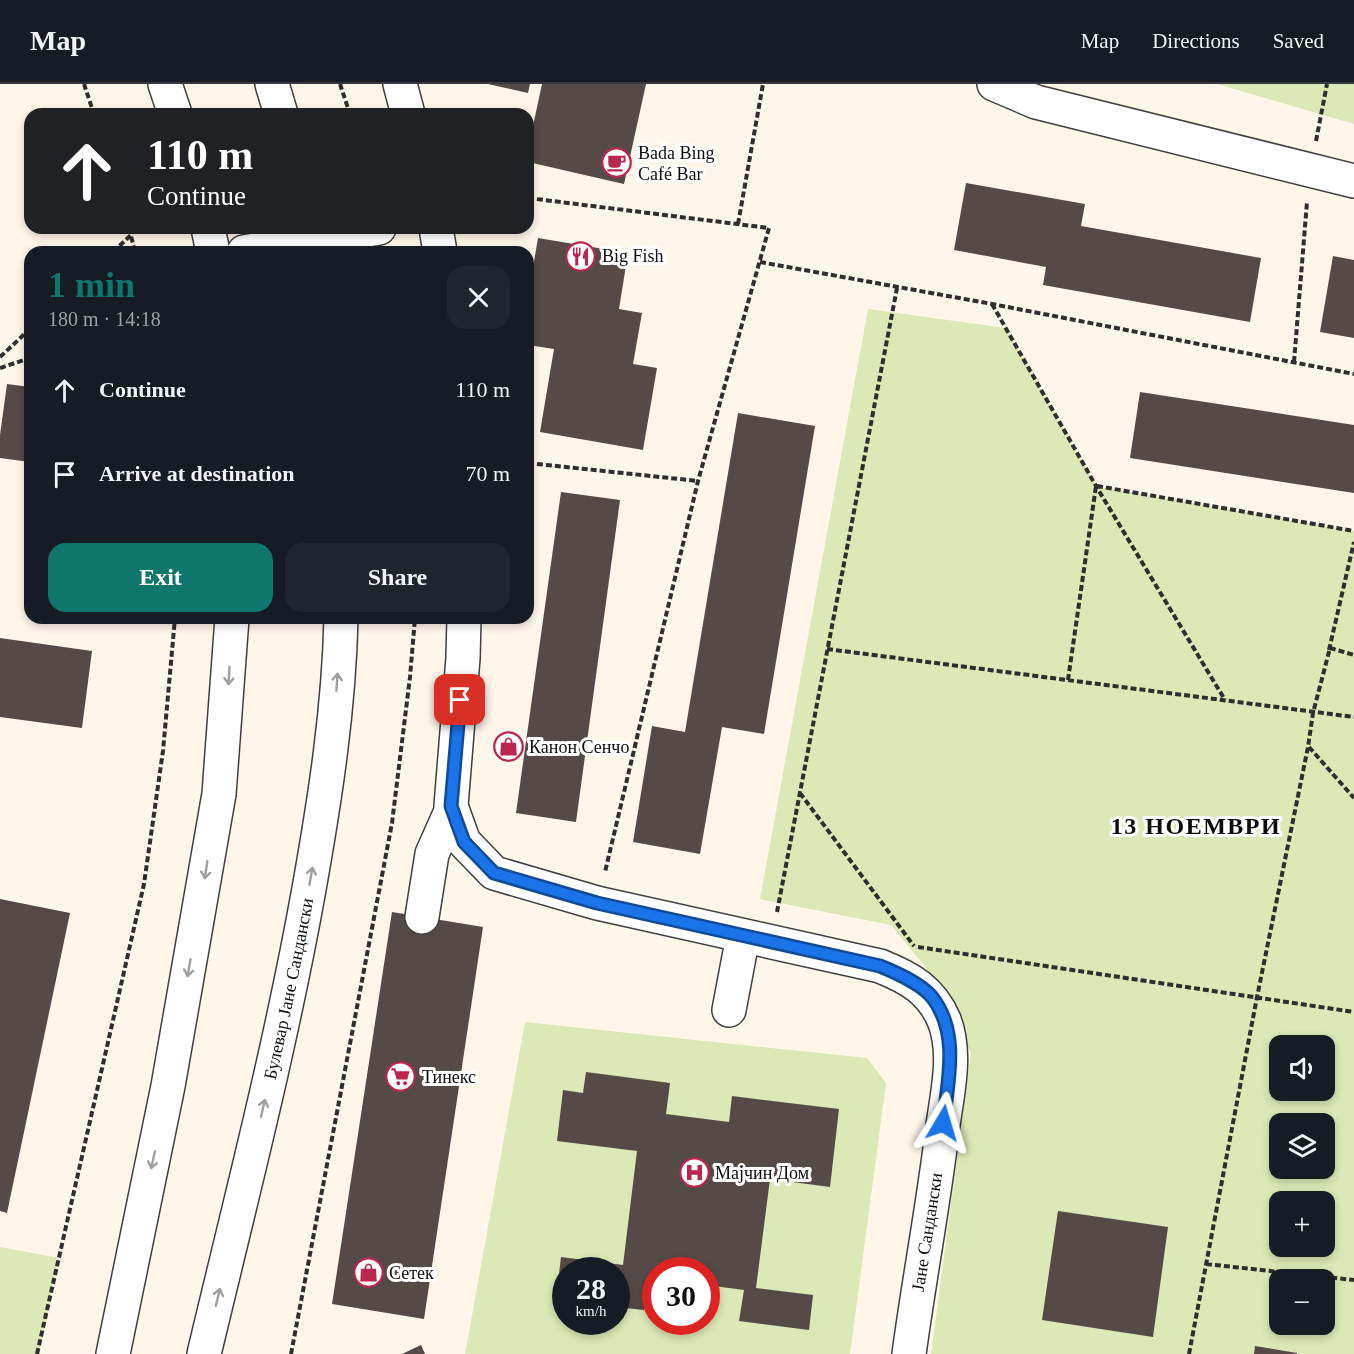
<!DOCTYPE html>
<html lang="en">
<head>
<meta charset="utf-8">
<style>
  :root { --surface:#171b24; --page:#20242c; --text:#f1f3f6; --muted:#9ea1a6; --line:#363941; --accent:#0f766e }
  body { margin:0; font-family:Georgia,serif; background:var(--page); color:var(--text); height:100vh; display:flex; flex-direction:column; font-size:22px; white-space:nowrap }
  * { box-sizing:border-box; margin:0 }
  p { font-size:20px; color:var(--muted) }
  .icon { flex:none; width:33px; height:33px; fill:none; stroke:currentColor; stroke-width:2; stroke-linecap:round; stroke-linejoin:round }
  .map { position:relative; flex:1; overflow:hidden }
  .details { position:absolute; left:24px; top:162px; width:510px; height:378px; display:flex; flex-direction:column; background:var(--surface); border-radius:18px; box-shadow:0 3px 9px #0003 }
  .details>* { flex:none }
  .banner { position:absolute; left:24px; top:24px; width:510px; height:126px; border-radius:18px; box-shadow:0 3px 9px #0003; background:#202124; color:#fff; overflow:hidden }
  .tools { position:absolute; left:1269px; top:951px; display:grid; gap:12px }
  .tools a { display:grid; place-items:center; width:66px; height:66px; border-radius:12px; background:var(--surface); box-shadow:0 3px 9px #0003; font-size:30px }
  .speed { position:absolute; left:552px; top:1173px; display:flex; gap:12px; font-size:30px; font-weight:700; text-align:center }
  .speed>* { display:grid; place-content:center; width:78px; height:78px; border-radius:50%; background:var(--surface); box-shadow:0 3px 9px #0003; line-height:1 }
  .speed small { font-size:15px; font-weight:400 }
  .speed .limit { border:9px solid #d22; background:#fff; color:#111 }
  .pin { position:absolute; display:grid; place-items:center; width:51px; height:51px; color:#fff; margin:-26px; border-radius:12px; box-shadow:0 3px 9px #0006 }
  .me { position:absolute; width:66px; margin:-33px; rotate:7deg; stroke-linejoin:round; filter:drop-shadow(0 0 4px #0008) }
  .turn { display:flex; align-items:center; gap:21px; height:126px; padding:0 24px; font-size:27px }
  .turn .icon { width:78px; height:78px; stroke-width:2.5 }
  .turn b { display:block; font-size:42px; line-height:51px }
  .round { display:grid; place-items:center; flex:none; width:63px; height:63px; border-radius:18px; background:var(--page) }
  .summary { display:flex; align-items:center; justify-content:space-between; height:102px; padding:0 24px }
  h1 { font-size:36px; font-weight:800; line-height:45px; color:var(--accent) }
  .button { display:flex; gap:12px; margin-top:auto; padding:12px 24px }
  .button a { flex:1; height:69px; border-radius:18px; background:var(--accent); color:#fff; font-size:24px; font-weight:800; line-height:69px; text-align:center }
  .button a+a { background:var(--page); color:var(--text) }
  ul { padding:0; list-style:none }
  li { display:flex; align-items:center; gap:18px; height:84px; padding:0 24px }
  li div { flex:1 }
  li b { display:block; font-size:22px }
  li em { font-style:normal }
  header { display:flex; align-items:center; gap:36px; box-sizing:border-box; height:84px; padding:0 30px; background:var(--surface); border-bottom:2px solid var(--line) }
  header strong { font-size:28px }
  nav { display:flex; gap:33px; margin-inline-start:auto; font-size:21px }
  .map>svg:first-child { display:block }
  .green { fill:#dce8b5; fill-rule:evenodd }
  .building { fill:#544a48 }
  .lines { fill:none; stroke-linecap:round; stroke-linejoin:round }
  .minor-casing { stroke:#3f3f3f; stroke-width:36 }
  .path { stroke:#2e2e2e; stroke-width:4; stroke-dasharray:6 3; stroke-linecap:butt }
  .minor { stroke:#fff; stroke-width:33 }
  .oneway { stroke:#9e9e9e }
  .route-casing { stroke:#114b97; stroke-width:15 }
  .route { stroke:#1a73e8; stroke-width:10 }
  .labels { text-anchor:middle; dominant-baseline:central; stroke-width:6; stroke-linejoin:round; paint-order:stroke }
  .poi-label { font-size:18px; fill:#0c0c0c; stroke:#fff; text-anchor:start }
  .street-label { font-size:18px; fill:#0c0c0c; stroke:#fff }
  .district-label { font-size:24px; font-weight:bold; letter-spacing:1.5px; fill:#0c0c0c; stroke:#fff }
</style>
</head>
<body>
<header>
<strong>Map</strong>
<nav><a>Map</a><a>Directions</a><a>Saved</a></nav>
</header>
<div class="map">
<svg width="1354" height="1270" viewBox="0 0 1354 1270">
  <rect width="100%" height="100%" fill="#fff6ea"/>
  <path class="green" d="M1217,0H1354V40Z
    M868,225L1006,244L1096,402L1354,447V1270H931L971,969L940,901L891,841L760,815ZM1280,962H1324V1006H1280ZM1280,1040H1324V1084H1280ZM1280,1118H1324V1162H1280ZM1280,1196H1324V1240H1280Z
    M525,938L867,974L886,999L850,1270H465ZM566,1186H616V1238H566ZM656,1186H706V1238H656Z
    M0,1163L59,1174L39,1270H0Z"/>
  <path class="building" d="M488,0H530L528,9Z
    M542,0H646L624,100L528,78V65Z
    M966,99L1085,120L1081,142L1261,174L1250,238L1043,201L1046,183L954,166Z
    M538,154L628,169L619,225L642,229L633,280L657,284L643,366L540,348L554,265L528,261V213Z
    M1333,172L1354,176V254L1320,248Z
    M7,300L30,303V378L0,374V351Z
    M1140,308L1354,341V409L1130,374Z
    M738,329L815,342L764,650L722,643L700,770L633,758L652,642L685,648Z
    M561,408L620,416L576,738L516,729Z
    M0,554L92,567L82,644L0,633Z
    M0,815L70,829L7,1129L0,1127Z
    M392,828L483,843L424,1235L332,1220Z
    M586,988L670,999L666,1030L729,1038L732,1012L839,1025L830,1103L770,1095L756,1204L813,1211L809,1246L739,1237L744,1206L706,1201V1186H656V1195L648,1194L644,1226L616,1223V1186H566V1216L556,1215L561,1173L623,1181L637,1067L557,1057L563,1006L583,1009Z
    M1058,1127L1168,1143L1153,1253L1042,1236Z
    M421,1261L425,1270H402Z
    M1255,1262L1297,1269V1270H1254Z"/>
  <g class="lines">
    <defs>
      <g id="minor">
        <path d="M165,0L175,30"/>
        <path d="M272,0L281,30"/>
        <path d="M400,0L408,30"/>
        <path d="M994,0L1036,18L1354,97"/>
        <path d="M208,144L213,168"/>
        <path d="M436,144L440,168"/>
        <path d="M244,168L379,144"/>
        <path d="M464,534L463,574L451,722L464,758L494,789L597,819L880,882C910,894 931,906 944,936C958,971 946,1014 942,1049C933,1123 919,1196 909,1270"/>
        <path d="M422,833L432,770L452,725"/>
        <path d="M729,926L743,852"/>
        <path d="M113,1270L168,1002L219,710L232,534"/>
        <path id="s1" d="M204,1270C241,1115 281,961 309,805C325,715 339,625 341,534"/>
      </g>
    </defs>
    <use href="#minor" class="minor-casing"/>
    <path class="path" d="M84,0L94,30
      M340,0L350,30
      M1316,57L1327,0
      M528,114L769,144L698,397L605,788
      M738,140L763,0
      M129,144L135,168
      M113,168L131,151
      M760,178L992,220L1354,290
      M992,220L1096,402L1225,616
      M0,273L30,245
      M1294,278L1307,118
      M0,284L30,274
      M528,379L698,397
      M1097,402L1354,447
      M827,565L1354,633
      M1329,566L1354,458
      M1068,596L1096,402
      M1309,663L1354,714
      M800,709L914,862
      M777,828L897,204
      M918,863L1354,928
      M1206,1180L1354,1196
      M37,1270L144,800L163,667L175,534
      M291,1270L392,739L410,593L415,534
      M1189,1270L1257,913L1308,663L1313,629L1330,564L1354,571"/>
    <use href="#minor" class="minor"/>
  </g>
  <defs><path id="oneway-shaft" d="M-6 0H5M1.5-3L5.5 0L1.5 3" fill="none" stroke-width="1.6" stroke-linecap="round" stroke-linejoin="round" transform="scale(1.5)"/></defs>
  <g class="oneway">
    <use href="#oneway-shaft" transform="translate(229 592) rotate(93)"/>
    <use href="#oneway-shaft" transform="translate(337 598) rotate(-86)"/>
    <use href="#oneway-shaft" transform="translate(206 786) rotate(99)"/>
    <use href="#oneway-shaft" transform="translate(311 792) rotate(-80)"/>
    <use href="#oneway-shaft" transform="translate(189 884) rotate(100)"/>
    <use href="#oneway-shaft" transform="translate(263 1024) rotate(-77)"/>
    <use href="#oneway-shaft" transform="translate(153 1076) rotate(102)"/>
    <use href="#oneway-shaft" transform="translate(218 1213) rotate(-76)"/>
  </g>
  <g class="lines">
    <defs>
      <path id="route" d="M460,616L451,722L464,758L494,789L597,819L880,882C897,889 920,899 932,913C960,949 948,997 943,1039"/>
    </defs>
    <use href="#route" class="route-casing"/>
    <use href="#route" class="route"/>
  </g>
  <defs>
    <symbol id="cafe-ring" viewBox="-11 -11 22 22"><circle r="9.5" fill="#fff" stroke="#bb254f" stroke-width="1.5"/><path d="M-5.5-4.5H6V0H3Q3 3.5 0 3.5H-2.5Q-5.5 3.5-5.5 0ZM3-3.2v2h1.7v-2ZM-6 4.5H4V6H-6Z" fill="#bb254f"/></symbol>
    <symbol id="restaurant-ring" viewBox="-11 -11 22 22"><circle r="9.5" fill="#fff" stroke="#bb254f" stroke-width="1.5"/><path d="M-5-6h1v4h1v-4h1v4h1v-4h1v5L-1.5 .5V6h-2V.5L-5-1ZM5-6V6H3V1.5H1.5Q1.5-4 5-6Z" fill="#bb254f"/></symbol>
    <symbol id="shop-ring" viewBox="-11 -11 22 22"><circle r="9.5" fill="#fff" stroke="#bb254f" stroke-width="1.5"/><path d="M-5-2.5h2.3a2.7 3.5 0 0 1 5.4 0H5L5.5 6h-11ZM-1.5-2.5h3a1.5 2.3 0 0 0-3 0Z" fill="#bb254f"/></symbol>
    <symbol id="supermarket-ring" viewBox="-11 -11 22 22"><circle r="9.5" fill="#fff" stroke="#bb254f" stroke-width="1.5"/><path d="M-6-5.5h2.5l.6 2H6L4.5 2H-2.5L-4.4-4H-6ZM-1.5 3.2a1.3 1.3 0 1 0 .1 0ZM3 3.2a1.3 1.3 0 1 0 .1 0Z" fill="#bb254f"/></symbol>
    <symbol id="hospital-ring" viewBox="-11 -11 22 22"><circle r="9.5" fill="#fff" stroke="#bb254f" stroke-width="1.5"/><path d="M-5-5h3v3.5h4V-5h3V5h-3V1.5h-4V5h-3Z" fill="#bb254f"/></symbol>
  </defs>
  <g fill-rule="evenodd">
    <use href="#cafe-ring" x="600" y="62" width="33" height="33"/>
    <use href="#restaurant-ring" x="564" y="156" width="33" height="33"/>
    <use href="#shop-ring" x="492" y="646" width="33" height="33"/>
    <use href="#supermarket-ring" x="384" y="976" width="33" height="33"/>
    <use href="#hospital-ring" x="678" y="1072" width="33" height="33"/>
    <use href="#shop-ring" x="352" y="1172" width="33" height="33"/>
  </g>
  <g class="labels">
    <g class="poi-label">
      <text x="638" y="69">Bada Bing<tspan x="638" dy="21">Café Bar</tspan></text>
      <text x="602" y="172">Big Fish</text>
      <text x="529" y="663">Канон Сенчо</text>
      <text x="422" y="993">Тинекс</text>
      <text x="715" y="1089">Мајчин Дом</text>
      <text x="389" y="1189">Сетек</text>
    </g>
    <g class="street-label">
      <text stroke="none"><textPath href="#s1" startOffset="375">Булевар Јане Сандански</textPath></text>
      <text transform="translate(927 1148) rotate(-81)">Јане Сандански</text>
    </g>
    <g class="district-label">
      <text x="1196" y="742">13 НОЕМВРИ</text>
    </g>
  </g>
</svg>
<div class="tools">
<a><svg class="icon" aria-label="sound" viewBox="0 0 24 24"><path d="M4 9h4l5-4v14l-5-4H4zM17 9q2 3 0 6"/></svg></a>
<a><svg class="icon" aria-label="layers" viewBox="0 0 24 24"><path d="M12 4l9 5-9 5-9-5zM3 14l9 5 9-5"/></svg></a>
<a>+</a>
<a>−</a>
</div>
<div class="speed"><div>28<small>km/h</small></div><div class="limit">30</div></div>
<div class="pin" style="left:460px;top:616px;background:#d93025"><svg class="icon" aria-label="arrive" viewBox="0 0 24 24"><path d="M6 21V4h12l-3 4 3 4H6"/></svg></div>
<svg class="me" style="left:943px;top:1039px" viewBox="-20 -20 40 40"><path d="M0-17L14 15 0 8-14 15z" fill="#1a73e8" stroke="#fff" stroke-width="4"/></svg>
<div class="banner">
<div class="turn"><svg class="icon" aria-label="ahead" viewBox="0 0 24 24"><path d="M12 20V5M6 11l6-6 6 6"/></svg><div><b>110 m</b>Continue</div></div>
</div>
<section class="details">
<div class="summary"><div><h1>1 min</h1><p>180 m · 14:18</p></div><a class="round"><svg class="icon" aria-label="close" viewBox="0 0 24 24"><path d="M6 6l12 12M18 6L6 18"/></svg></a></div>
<ul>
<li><svg class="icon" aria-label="ahead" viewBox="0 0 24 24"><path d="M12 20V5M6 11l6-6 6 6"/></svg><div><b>Continue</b></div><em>110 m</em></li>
<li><svg class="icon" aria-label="arrive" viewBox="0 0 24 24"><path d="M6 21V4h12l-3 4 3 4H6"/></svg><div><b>Arrive at destination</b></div><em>70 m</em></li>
</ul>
<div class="button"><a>Exit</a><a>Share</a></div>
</section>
</div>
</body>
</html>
